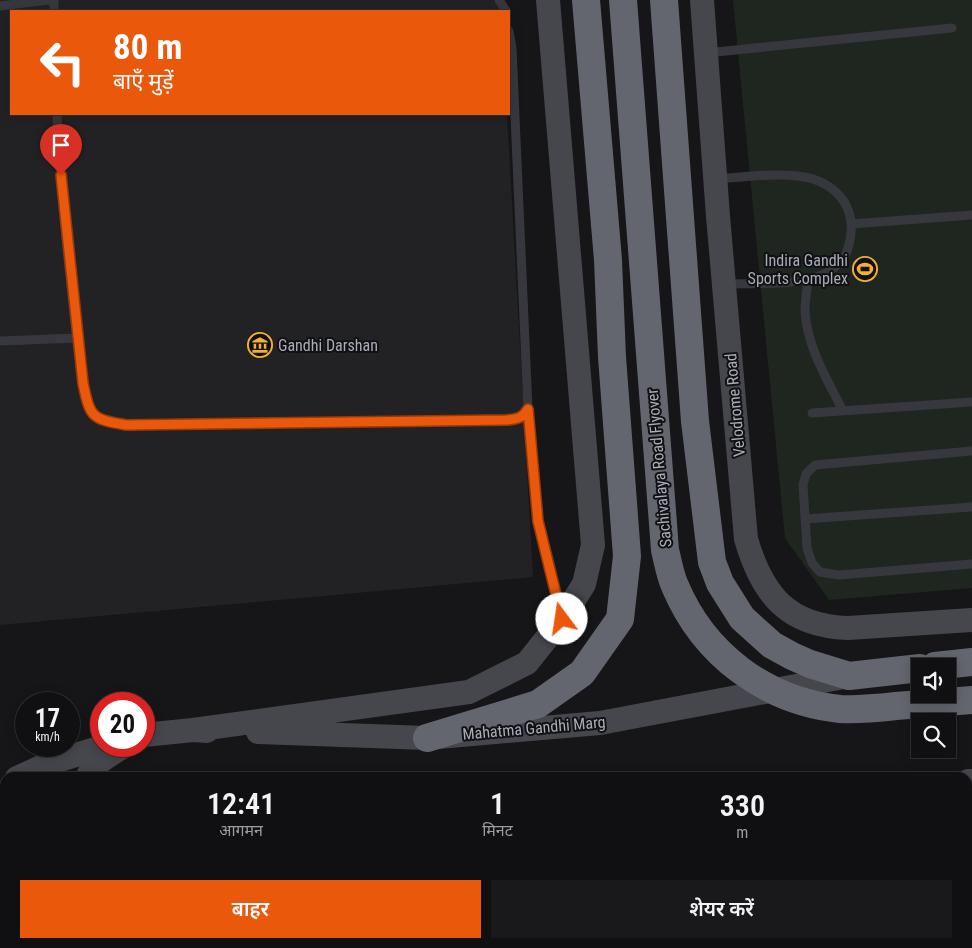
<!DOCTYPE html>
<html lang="hi">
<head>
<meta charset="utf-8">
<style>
  :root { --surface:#101012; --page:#19191b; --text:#f1f3f6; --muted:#9c9d9f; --line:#303032; --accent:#ea580c }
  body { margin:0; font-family:"Roboto Condensed","Noto Sans Devanagari",sans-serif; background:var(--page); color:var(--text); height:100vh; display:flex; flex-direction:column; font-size:19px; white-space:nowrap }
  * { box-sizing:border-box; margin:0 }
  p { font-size:16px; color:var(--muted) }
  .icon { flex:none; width:28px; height:28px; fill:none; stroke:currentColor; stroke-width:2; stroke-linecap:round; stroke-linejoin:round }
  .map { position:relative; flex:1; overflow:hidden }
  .details { position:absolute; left:0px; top:772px; width:972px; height:176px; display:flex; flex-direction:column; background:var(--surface); border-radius:15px 15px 0 0; box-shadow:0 2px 12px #0003,0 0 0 1px var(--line) }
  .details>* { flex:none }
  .top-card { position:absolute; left:10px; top:10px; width:500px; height:105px; border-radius:0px; box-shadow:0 2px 12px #0003,0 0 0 1px var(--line); background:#ea580c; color:#fff; overflow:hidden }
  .fabs { position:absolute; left:911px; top:658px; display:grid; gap:10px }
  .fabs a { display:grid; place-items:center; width:45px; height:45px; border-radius:0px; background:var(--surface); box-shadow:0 2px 12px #0003,0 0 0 1px var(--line); font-size:25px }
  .speed { position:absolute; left:15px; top:692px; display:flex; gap:10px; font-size:25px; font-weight:700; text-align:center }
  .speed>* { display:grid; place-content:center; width:65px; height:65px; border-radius:50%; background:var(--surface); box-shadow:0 2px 12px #0003,0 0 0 1px var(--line); line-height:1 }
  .speed small { font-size:12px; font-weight:400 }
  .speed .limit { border:8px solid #d22; background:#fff; color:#111 }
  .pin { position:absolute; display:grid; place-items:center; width:42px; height:42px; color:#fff; margin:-51px -21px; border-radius:50% 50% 50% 0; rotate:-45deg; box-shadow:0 0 5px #0007 }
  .pin .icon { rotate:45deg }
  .me { position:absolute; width:55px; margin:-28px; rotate:346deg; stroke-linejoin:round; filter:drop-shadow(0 0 4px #0008) }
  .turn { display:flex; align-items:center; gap:18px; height:105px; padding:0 20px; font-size:22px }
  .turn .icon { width:65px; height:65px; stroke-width:2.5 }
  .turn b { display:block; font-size:35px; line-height:42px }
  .eta { display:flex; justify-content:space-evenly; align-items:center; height:85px; text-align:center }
  .eta b { font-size:30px; font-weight:600; line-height:35px }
  .button { display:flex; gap:10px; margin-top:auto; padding:10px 20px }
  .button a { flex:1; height:58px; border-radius:0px; background:var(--accent); color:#fff; font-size:20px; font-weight:600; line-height:58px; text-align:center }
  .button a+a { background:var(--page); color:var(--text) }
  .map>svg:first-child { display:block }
  .built { fill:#222225 }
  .green { fill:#1e261f }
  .water { fill:#2c353c }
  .building { fill:#404145; stroke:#303034 }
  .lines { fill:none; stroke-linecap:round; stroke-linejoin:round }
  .path { stroke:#3d3f44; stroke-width:3; stroke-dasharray:2.5 4; stroke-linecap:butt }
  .lane { stroke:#37383d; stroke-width:9 }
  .secondary { stroke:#45474d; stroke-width:24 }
  .highway { stroke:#63666e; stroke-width:28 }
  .highway-bridge { stroke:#63666e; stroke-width:28 }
  .route-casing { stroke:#983908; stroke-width:12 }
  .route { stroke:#ea580c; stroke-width:9 }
  .labels { text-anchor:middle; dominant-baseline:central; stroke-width:4; stroke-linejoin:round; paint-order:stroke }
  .poi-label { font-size:16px; fill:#a8adb8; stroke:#111113; text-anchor:end }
  .street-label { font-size:16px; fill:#a8adb8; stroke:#111113 }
</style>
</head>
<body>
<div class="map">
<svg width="972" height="948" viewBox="0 0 972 948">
  <rect width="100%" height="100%" fill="#161618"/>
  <path class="built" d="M0,0H500L501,11H11V114H507L533,577L0,625Z"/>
  <path class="green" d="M733,0H972V588L829,600L785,538Z
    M972,852V948H447V944H968V853Z"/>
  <path class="water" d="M972,889V915L968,914V890Z"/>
  <path class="building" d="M120,944H151V948H120Z
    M180,944H209L205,948H180Z"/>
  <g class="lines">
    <path class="path" d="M968,890L972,888
      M968,939L972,938
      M935,948L939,944"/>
    <path class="lane" d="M54,0V11
      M499,0L506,11
      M0,6L49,0
      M706,53L952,28
      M57,114C60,188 68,264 77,338C80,359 80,398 94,415C100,423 116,423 126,425L507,420C517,419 523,419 528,409L512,49L509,31
      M717,179C743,177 771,173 797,176C829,179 854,200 851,233C849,252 844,263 826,273C801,286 754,283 724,284
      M851,224L972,215
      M808,280C807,290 805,300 805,311C807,347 827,379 843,411
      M0,341L77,338
      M528,409L538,521L561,613
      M812,413L972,402
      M972,451L815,465L806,474L803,485L807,548L812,563L820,572L839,575L972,564
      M805,519L972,507
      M968,836H972
      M0,913H5"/>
    <path class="secondary" d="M702,0L718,216L746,539C762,594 787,626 848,628L972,620
      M193,730L469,692L527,663L562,619L584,584L593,545L548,0
      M258,732L427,738L600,723L849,676
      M144,735L193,730L207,731
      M17,778L50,763L105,746
      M87,778C93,763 111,755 124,746
      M968,781H972
      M0,864H5"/>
    <path class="highway" d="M664,0L695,421L712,562L720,583L742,618L772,645L792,656L810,664L849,676L920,668
      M935,666L972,662
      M427,738L538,704L582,673L620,619L627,556L612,357L608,260L586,0"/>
    <path class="highway-bridge" d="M623,0L665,550C668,562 670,575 675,586C704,655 766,701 840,709C858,710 878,708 896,706C922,704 947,702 972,700"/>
  </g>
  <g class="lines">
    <defs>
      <path id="route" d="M61,175L83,383C90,418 92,419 126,425L507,420C517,419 523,418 528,409L538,521L562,619"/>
    </defs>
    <use href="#route" class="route-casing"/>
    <use href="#route" class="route"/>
  </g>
  <defs>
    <symbol id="stadium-ring" viewBox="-11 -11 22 22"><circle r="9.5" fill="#111113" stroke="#f2b134" stroke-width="1.5"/><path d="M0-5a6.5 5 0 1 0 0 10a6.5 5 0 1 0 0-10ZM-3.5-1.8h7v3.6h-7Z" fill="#f2b134"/></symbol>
    <symbol id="museum-ring" viewBox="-11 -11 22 22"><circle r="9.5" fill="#111113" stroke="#f2b134" stroke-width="1.5"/><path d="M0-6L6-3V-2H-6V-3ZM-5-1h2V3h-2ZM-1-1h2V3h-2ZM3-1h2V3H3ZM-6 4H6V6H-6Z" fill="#f2b134"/></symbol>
  </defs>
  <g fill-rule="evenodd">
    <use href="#stadium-ring" x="851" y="255" width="28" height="28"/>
    <use href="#museum-ring" x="246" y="331" width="28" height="28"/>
  </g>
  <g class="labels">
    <g class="poi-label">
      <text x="848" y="260">Indira Gandhi<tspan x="848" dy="18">Sports Complex</tspan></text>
      <text x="278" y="345" text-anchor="start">Gandhi Darshan</text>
    </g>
    <g class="street-label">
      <text transform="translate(735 405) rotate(-95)">Velodrome Road</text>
      <text transform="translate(659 468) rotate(-95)">Sachivalaya Road Flyover</text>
      <text transform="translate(534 728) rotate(-5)">Mahatma Gandhi Marg</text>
    </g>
  </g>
</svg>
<div class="fabs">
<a><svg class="icon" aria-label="sound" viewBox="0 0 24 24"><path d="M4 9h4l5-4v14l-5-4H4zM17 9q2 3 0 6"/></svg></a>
<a><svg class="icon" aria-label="search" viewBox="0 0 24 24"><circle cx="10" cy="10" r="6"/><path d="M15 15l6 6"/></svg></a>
</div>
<div class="speed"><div>17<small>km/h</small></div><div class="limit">20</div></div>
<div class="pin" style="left:61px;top:175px;background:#d93025"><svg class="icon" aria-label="arrive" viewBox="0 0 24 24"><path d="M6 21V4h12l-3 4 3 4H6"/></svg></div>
<svg class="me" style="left:562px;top:619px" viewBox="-20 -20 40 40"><circle r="19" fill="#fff"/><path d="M0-13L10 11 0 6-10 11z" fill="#ea580c"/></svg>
<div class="top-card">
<div class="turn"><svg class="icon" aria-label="left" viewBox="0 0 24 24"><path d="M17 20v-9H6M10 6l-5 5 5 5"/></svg><div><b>80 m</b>बाएँ मुड़ें</div></div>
</div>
<section class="details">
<div class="eta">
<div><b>12:41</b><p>आगमन</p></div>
<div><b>1</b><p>मिनट</p></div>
<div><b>330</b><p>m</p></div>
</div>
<div class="button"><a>बाहर</a><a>शेयर करें</a></div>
</section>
</div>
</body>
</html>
